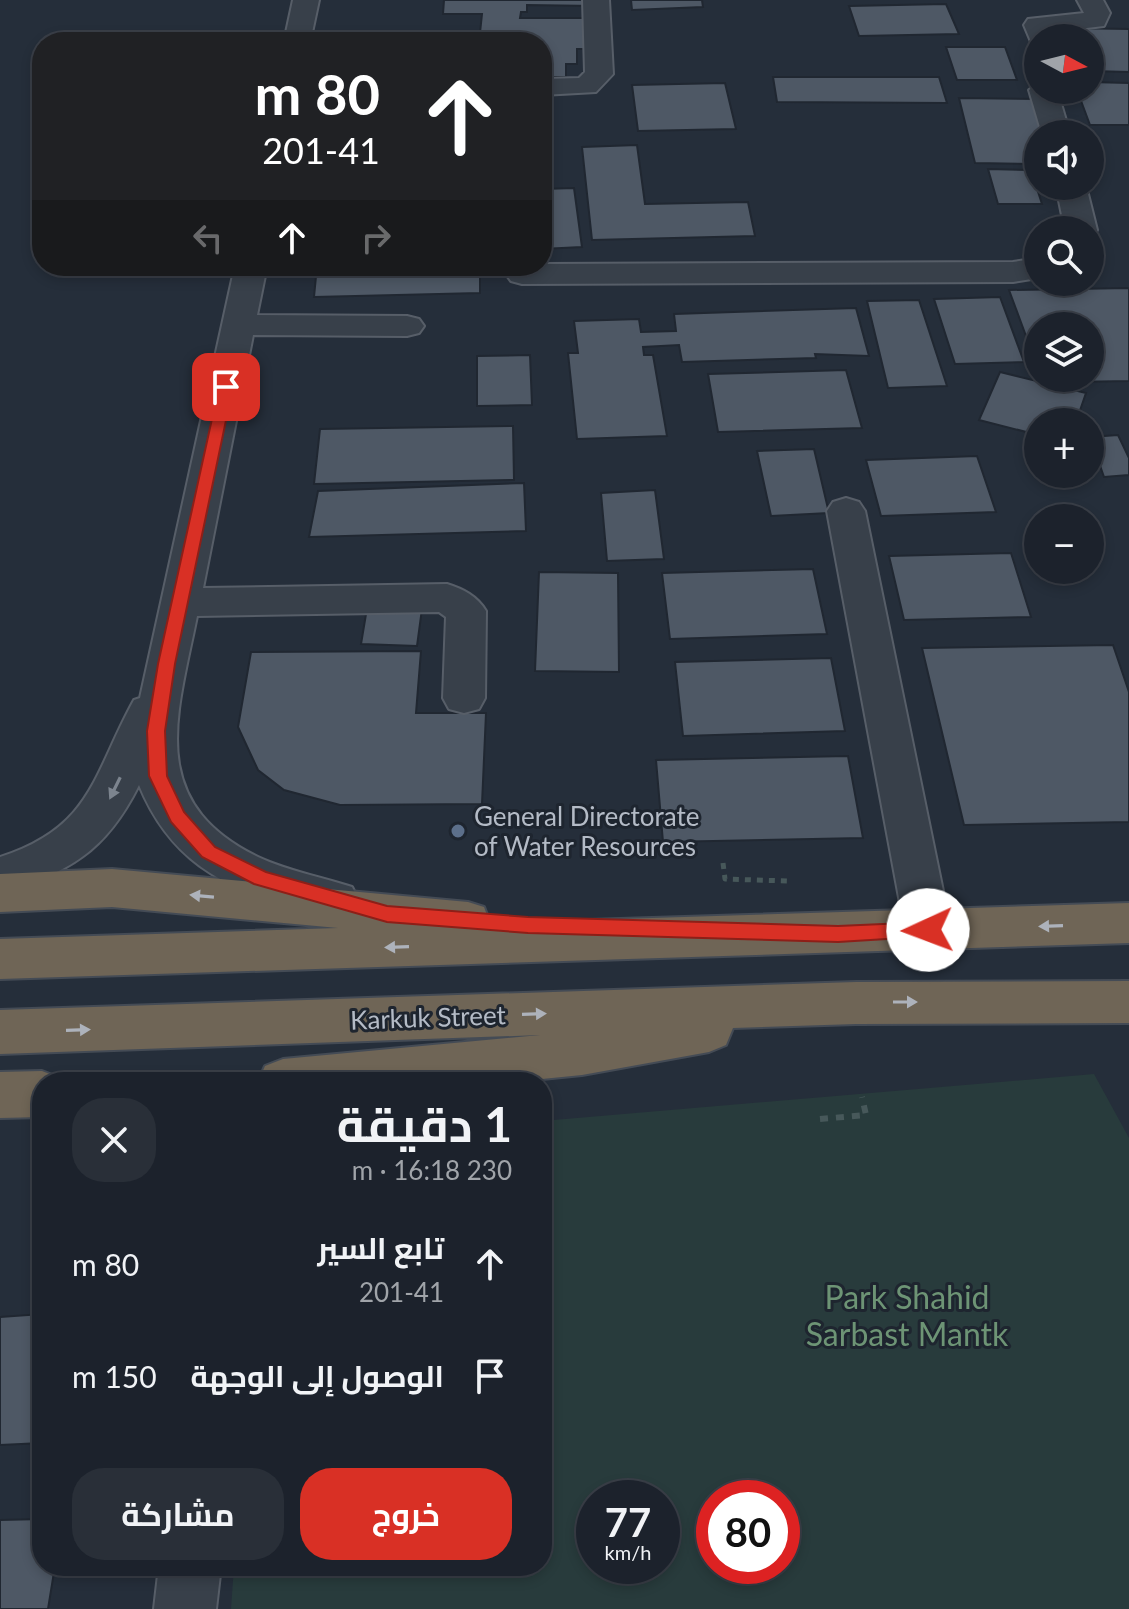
<!DOCTYPE html>
<html lang="ar">
<head>
<meta charset="utf-8">
<style>
  :root { --surface:#1c222c; --page:#292f38; --text:#f1f3f6; --muted:#a0a4a9; --line:#3a3f48; --accent:#d93025 }
  body { margin:0; font-family:Lato,Cairo,sans-serif; background:var(--page); color:var(--text); direction:rtl; height:100vh; display:flex; flex-direction:column; font-size:30px; white-space:nowrap }
  * { box-sizing:border-box; margin:0 }
  p { font-size:26px; color:var(--muted) }
  .icon { flex:none; width:44px; height:44px; fill:none; stroke:currentColor; stroke-width:2; stroke-linecap:round; stroke-linejoin:round }
  .map { position:relative; flex:1; overflow:hidden; direction:ltr }
  .side { position:absolute; left:32px; top:1072px; width:520px; height:504px; display:flex; flex-direction:column; background:var(--surface); border-radius:32px; box-shadow:0 4px 12px #0003,0 0 0 2px var(--line); direction:rtl }
  .side>* { flex:none }
  .hud { position:absolute; left:32px; top:32px; width:520px; height:244px; border-radius:32px; box-shadow:0 4px 12px #0003,0 0 0 2px var(--line); direction:rtl; background:#202124; color:#fff; overflow:hidden }
  .needle { width:52px; rotate:97deg }
  .controls { position:absolute; left:1024px; top:24px; display:grid; gap:16px }
  .controls a { display:grid; place-items:center; width:80px; height:80px; border-radius:50%; background:var(--surface); box-shadow:0 4px 12px #0003,0 0 0 2px var(--line); font-size:40px }
  .speed { position:absolute; left:576px; top:1480px; display:flex; gap:16px; font-size:40px; font-weight:700; text-align:center }
  .speed>* { display:grid; place-content:center; width:104px; height:104px; border-radius:50%; background:var(--surface); box-shadow:0 4px 12px #0003,0 0 0 2px var(--line); line-height:1 }
  .speed small { font-size:20px; font-weight:400 }
  .speed .limit { border:12px solid #d22; background:#fff; color:#111 }
  .pin { position:absolute; display:grid; place-items:center; width:68px; height:68px; color:#fff; margin:-34px; border-radius:16px; box-shadow:0 4px 12px #0006 }
  .me { position:absolute; width:88px; margin:-44px; rotate:268deg; stroke-linejoin:round; filter:drop-shadow(0 0 6px #0008) }
  .turn { display:flex; align-items:center; gap:28px; height:168px; padding:0 40px; font-size:36px }
  .turn .icon { width:104px; height:104px; stroke-width:2.5 }
  .turn b { display:block; font-size:56px; line-height:68px }
  .lanes { display:flex; align-items:center; height:76px; padding:0 40px; background:#0003; justify-content:center; gap:40px; direction:ltr }
  .lanes .off { opacity:.35 }
  .round { display:grid; place-items:center; flex:none; width:84px; height:84px; border-radius:32px; background:var(--page) }
  .headline { display:flex; align-items:center; justify-content:space-between; height:136px; padding:0 40px }
  h1 { font-size:48px; font-weight:700; line-height:60px }
  .primary-button { display:flex; gap:16px; margin-top:auto; padding:16px 40px }
  .primary-button a { flex:1; height:92px; border-radius:32px; background:var(--accent); color:#fff; font-size:32px; font-weight:700; line-height:92px; text-align:center }
  .primary-button a+a { background:var(--page); color:var(--text) }
  ul { padding:0; list-style:none }
  li { display:flex; align-items:center; gap:24px; height:112px; padding:0 40px }
  li div { flex:1 }
  li b { display:block; font-size:30px }
  li em { font-style:normal }
  .map>svg:first-child { display:block }
  .green { fill:#283b3c; fill-rule:evenodd }
  .building { fill:#4e5865; stroke:#202731; stroke-width:2 }
  .lines { fill:none; stroke-linecap:round; stroke-linejoin:round }
  .minor-casing { stroke:#575e68; stroke-width:4 }
  .highway-casing { stroke:#444b55; stroke-width:4 }
  .path-far1 { stroke:#47585a; stroke-width:5; stroke-dasharray:6 6; stroke-linecap:butt }
  .path { stroke:#47585a; stroke-width:6; stroke-dasharray:8 8; stroke-linecap:butt }
  .minor { fill:#38404a; fill-rule:evenodd }
  .highway { fill:#6f6556; fill-rule:evenodd }
  .oneway { fill:#7c848e }
  .oneway2 { fill:#adb2bb }
  .route { fill:#d93025; stroke:#8d1f18; stroke-width:2 }
  .service-dot { fill:#5c6f8a; stroke:#1e252f; stroke-width:3 }
  .labels { text-anchor:middle; dominant-baseline:central; stroke-width:6; stroke-linejoin:round; paint-order:stroke }
  .poi-label { font-size:26px; fill:#b4bbc6; stroke:#1e252f; text-anchor:start }
  .street-label { font-size:26px; fill:#b4bbc6; stroke:#1e252f }
  .near-park-label { font-size:32px; fill:#6d9475; stroke:#1e252f }
</style>
</head>
<body>
<div class="map">
<svg width="1129" height="1609" viewBox="0 0 1129 1609">
  <rect width="100%" height="100%" fill="#252e3a"/>
  <path class="green" d="M1094,1074L1129,1138V1609H231L234,1566H542V1121ZM662,1498V1566H594V1498ZM714,1498H782V1566H714Z"/>
  <path class="building" d="M444,0H595V6L527,5V12H521L520,18H599V49H577V64H566V77H542V42H479L482,14H443Z
    M631,0H702L703,7L632,10Z
    M946,4L959,34L859,36L849,6Z
    M1064,28L1129,29V72L1090,71V38H1068Z
    M946,47H1005L1017,80H957Z
    M773,77H939L947,103L777,102Z
    M1090,82L1129,83V125H1090L1077,90H1090Z
    M725,83L736,129L638,131L632,85Z
    M959,98L1040,99L1051,134H1038V164L975,163Z
    M637,145L645,204L748,202L755,236L592,240L582,147Z
    M988,169L1031,170L1042,204H998Z
    M574,188L582,247L542,249V189Z
    M317,266H359V271L480,268V293L314,297Z
    M1129,288V381L1073,382L1071,378H1090V326H1038V354L1033,355L1009,290Z
    M1000,297L1024,362L955,364L934,299Z
    M919,300L947,386L888,388L867,301Z
    M856,308L869,356L815,354L816,358L682,362L679,345L643,347L644,355H653L667,436L577,439L568,353H578L574,321L639,319L641,332L676,331L674,314Z
    M530,355L532,405L477,406V356Z
    M846,370L862,428L718,432L708,374Z
    M1000,372L1086,393L1076,422H1038V435L979,420Z
    M513,426L514,480L314,484L320,429Z
    M1118,435L1129,458V475L1104,477L1090,437Z
    M814,449L829,513L771,516L757,451Z
    M977,456L996,512L881,516L866,460Z
    M524,483L526,531L309,537L318,491Z
    M655,490L664,559L607,561L601,493Z
    M1011,553L1031,617L904,620L889,556Z
    M813,569L827,634L670,639L662,573Z
    M539,572L618,573L619,672L535,671Z
    M367,608L422,609L417,646L361,644Z
    M1113,645L1129,692V822L964,825L922,648Z
    M421,651L416,713H486L482,804L340,805L284,790L258,770L238,727L251,652Z
    M831,658L845,731L683,736L675,662Z
    M848,756L863,838L663,842L656,760Z
    M42,1314V1443L0,1445V1317Z
    M42,1519V1566H55L48,1609H0V1520Z"/>
  <g class="lines">
    <defs>
      <path id="minor" d="M293,0H319L310,42H284Z
        M583,0H609L613,74L596,92L542,95V79L579,78L585,72Z
        M1077,0H1103L1110,13L1104,26L1052,32L1054,38H1038V45L1032,44L1024,25L1028,19L1084,13Z
        M1038,83V90H1057L1070,134H1042L1029,90Z
        M1056,186H1086L1097,230L1092,237L1090,230H1065Z
        M1038,258V278L1013,282L522,284L511,281L506,274L511,267L542,264L1013,262Z
        M235,266H267L257,315L407,316L419,319L424,326L419,333L407,336L253,335L203,588L447,584C463,589 477,596 486,611L485,698L479,709L464,713L449,709L443,698L446,617L439,612L197,616C177,716 145,802 258,857C288,871 321,877 352,887L359,901L352,915C331,922 314,914 293,908C219,886 169,858 139,785C105,853 69,871 0,895V857C93,827 93,774 134,700L140,698Z
        M846,498L859,502L865,511L951,930L945,944L928,950L911,944L905,930L827,511L833,502Z
        M159,1566H221L216,1609H154Z"/>
      <path id="highway" d="M112,869L468,902L484,907L490,923L1129,903V943L0,979V939L338,928L112,907L0,912V874Z
        M1129,981V1023L856,1024L733,1028L726,1045L709,1052L582,1075L512,1082H258L265,1066L283,1059L540,1035L0,1054V1010L856,982Z
        M42,1071L60,1078L62,1082H42V1117L0,1118V1072Z"/>
    </defs>
    <use href="#minor" class="minor-casing"/>
    <use href="#highway" class="highway-casing"/>
    <path class="path-far1" d="M723,863L725,879L788,881"/>
    <path class="path" d="M820,1119L866,1115L862,1097"/>
    <use href="#minor" class="minor"/>
    <use href="#highway" class="highway"/>
  </g>
  <defs><path id="oneway-solid" d="M-6-.8H1V-3.2L6.5 0L1 3.2V.8H-6Z" transform="scale(2)"/></defs>
  <use class="oneway" href="#oneway-solid" transform="translate(115 788) rotate(116)"/>
  <g class="oneway2">
    <use href="#oneway-solid" transform="translate(202 896) rotate(-175)"/>
    <use href="#oneway-solid" transform="translate(1051 926) rotate(178)"/>
    <use href="#oneway-solid" transform="translate(397 947) rotate(178)"/>
    <use href="#oneway-solid" transform="translate(905 1002)"/>
    <use href="#oneway-solid" transform="translate(534 1014) rotate(-2)"/>
    <use href="#oneway-solid" transform="translate(78 1030) rotate(-2)"/>
  </g>
  <path class="route" d="M226,383L233,387L175,664L165,731L167,776L184,812L215,847L266,872L387,906L528,917L838,926L928,922L935,925L937,930L935,936L838,942L528,933L387,922L254,884L202,857L171,822L149,776L147,731L158,664L219,387Z"/>
  <circle class="service-dot" cx="458" cy="831" r="8"/>
  <g class="labels">
    <g class="poi-label">
      <text x="474" y="816">General Directorate<tspan x="474" dy="30">of Water Resources</tspan></text>
    </g>
    <g class="street-label">
      <text transform="translate(428 1017) rotate(-2)">Karkuk Street</text>
    </g>
    <g class="near-park-label">
      <text x="907" y="1296">Park Shahid<tspan x="907" dy="37">Sarbast Mantk</tspan></text>
    </g>
  </g>
</svg>
<div class="controls">
<a><svg class="needle" viewBox="-14 -14 28 28"><path d="M0-13l5 13h-10z" fill="#e53935"/><path d="M0 13l5-13h-10z" fill="#a0a4a9"/></svg></a>
<a><svg class="icon" aria-label="sound" viewBox="0 0 24 24"><path d="M4 9h4l5-4v14l-5-4H4zM17 9q2 3 0 6"/></svg></a>
<a><svg class="icon" aria-label="search" viewBox="0 0 24 24"><circle cx="10" cy="10" r="6"/><path d="M15 15l6 6"/></svg></a>
<a><svg class="icon" aria-label="layers" viewBox="0 0 24 24"><path d="M12 4l9 5-9 5-9-5zM3 14l9 5 9-5"/></svg></a>
<a>+</a>
<a>−</a>
</div>
<div class="speed"><div>77<small>km/h</small></div><div class="limit">80</div></div>
<div class="pin" style="left:226px;top:387px;background:#d93025"><svg class="icon" aria-label="arrive" viewBox="0 0 24 24"><path d="M6 21V4h12l-3 4 3 4H6"/></svg></div>
<svg class="me" style="left:928px;top:930px" viewBox="-20 -20 40 40"><circle r="19" fill="#fff"/><path d="M0-13L10 11 0 6-10 11z" fill="#d93025"/></svg>
<div class="hud">
<div class="turn"><svg class="icon" aria-label="ahead" viewBox="0 0 24 24"><path d="M12 20V5M6 11l6-6 6 6"/></svg><div><b>80 m</b>201-41</div></div>
<div class="lanes"><svg class="icon off" aria-label="left" viewBox="0 0 24 24"><path d="M17 20v-9H6M10 6l-5 5 5 5"/></svg><svg class="icon" aria-label="ahead" viewBox="0 0 24 24"><path d="M12 20V5M6 11l6-6 6 6"/></svg><svg class="icon off" aria-label="right" viewBox="0 0 24 24"><path d="M7 20v-9h11M14 6l5 5-5 5"/></svg></div>
</div>
<section class="side">
<div class="headline"><div><h1>1 دقيقة</h1><p>230 m · 16:18</p></div><a class="round"><svg class="icon" aria-label="close" viewBox="0 0 24 24"><path d="M6 6l12 12M18 6L6 18"/></svg></a></div>
<ul>
<li><svg class="icon" aria-label="ahead" viewBox="0 0 24 24"><path d="M12 20V5M6 11l6-6 6 6"/></svg><div><b>تابع السير</b><p>201-41</p></div><em>80 m</em></li>
<li><svg class="icon" aria-label="arrive" viewBox="0 0 24 24"><path d="M6 21V4h12l-3 4 3 4H6"/></svg><div><b>الوصول إلى الوجهة</b></div><em>150 m</em></li>
</ul>
<div class="primary-button"><a>خروج</a><a>مشاركة</a></div>
</section>
</div>
</body>
</html>
